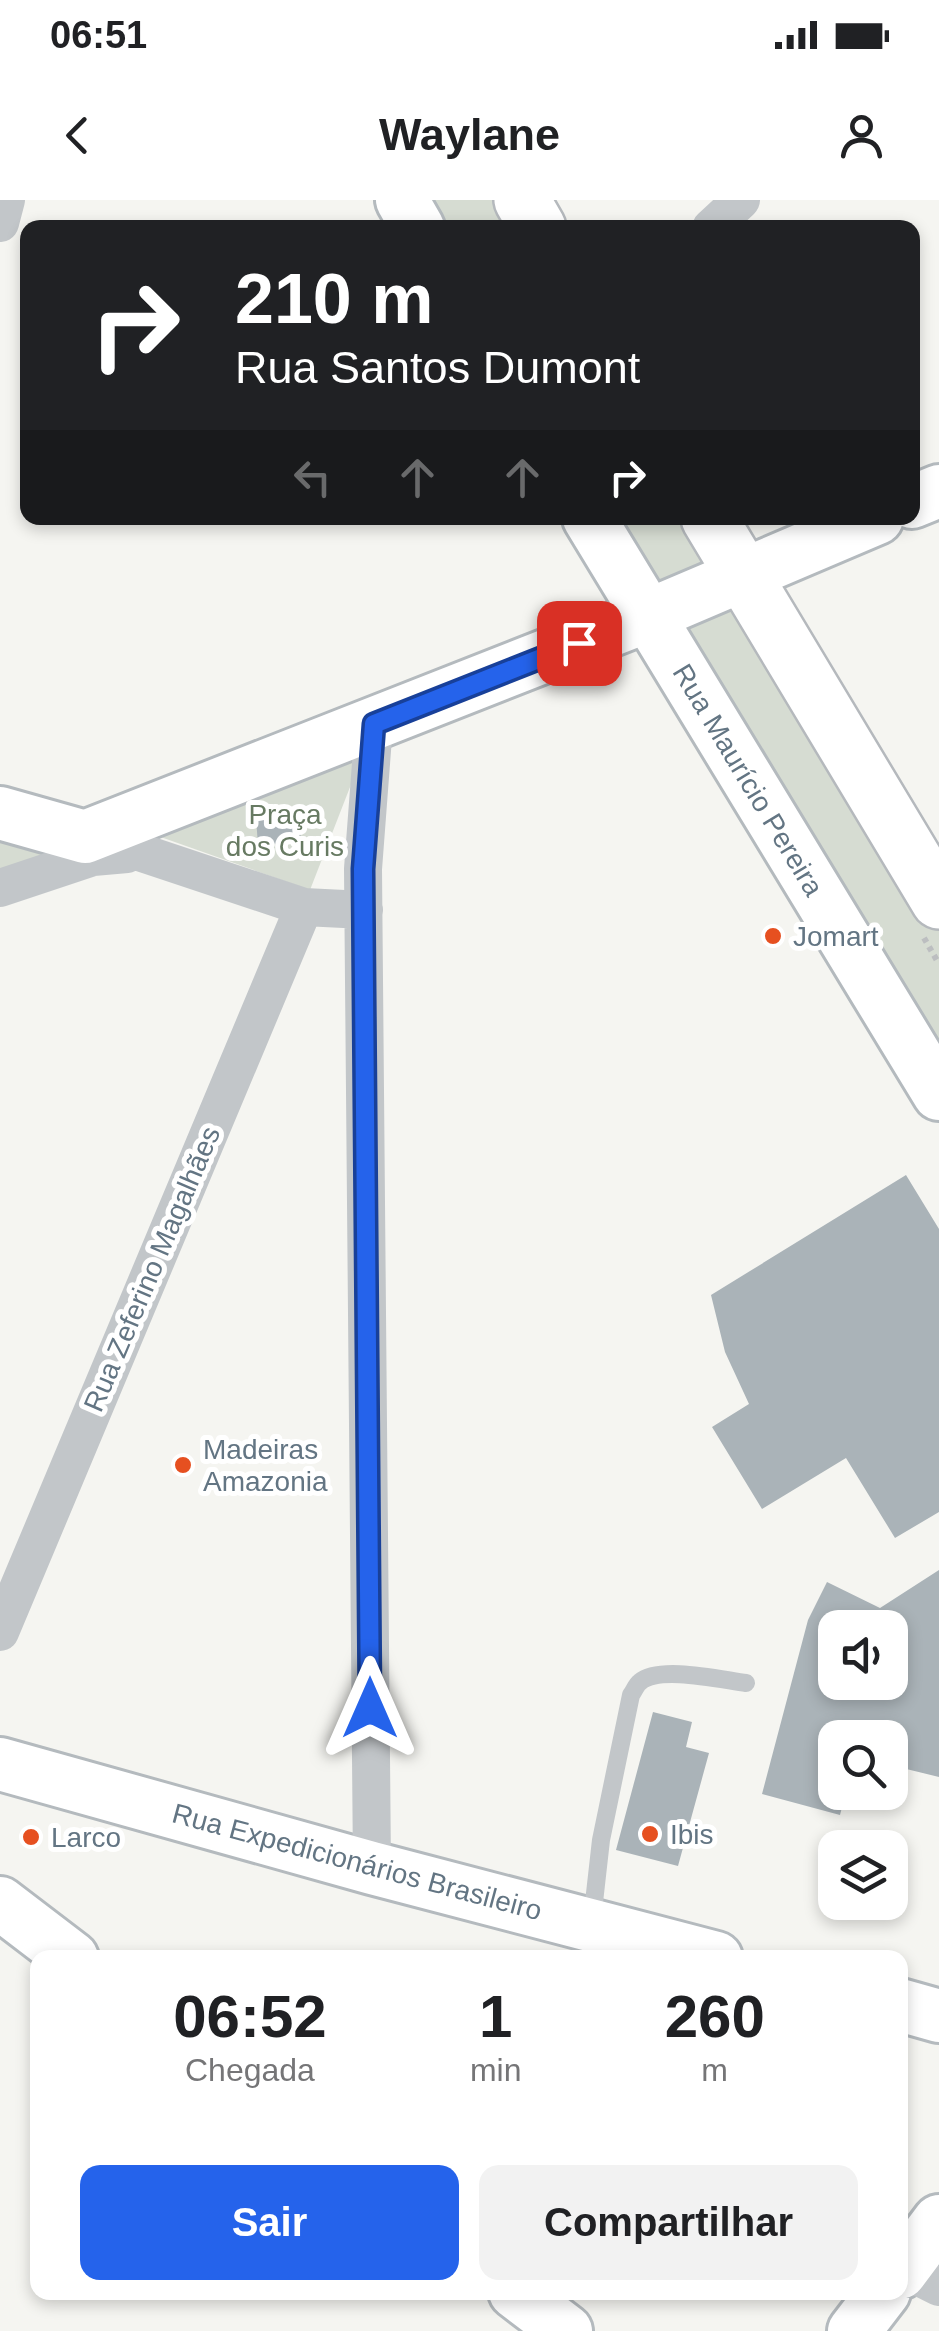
<!DOCTYPE html>
<html lang="pt">
<head>
<meta charset="utf-8">
<style>
  :root { --surface:#fff; --page:#f2f2f2; --text:#202124; --muted:#757577; --accent:#2563eb }
  body { margin:0; font-family:Arial,sans-serif; background:var(--page); color:var(--text); height:100vh; display:flex; flex-direction:column; font-size:38px; white-space:nowrap }
  * { box-sizing:border-box; margin:0 }
  p { font-size:32px; color:var(--muted) }
  .icon { flex:none; width:55px; height:55px; fill:none; stroke:currentColor; stroke-width:2; stroke-linecap:round; stroke-linejoin:round }
  .map { position:relative; flex:1; overflow:hidden }
  .panel { position:absolute; left:30px; top:1750px; width:878px; height:350px; display:flex; flex-direction:column; background:var(--surface); border-radius:20px; box-shadow:0 5px 15px #0003 }
  .panel>* { flex:none }
  .hud { position:absolute; left:20px; top:20px; width:900px; height:305px; border-radius:20px; box-shadow:0 5px 15px #0003; background:#202124; color:#fff; overflow:hidden }
  .tools { position:absolute; left:818px; top:1410px; display:grid; gap:20px }
  .tools a { display:grid; place-items:center; width:90px; height:90px; border-radius:20px; background:var(--surface); box-shadow:0 5px 15px #0003; font-size:50px }
  .pin { position:absolute; display:grid; place-items:center; width:85px; height:85px; color:#fff; margin:-42px; border-radius:20px; box-shadow:0 5px 15px #0006 }
  .me { position:absolute; width:110px; margin:-55px; rotate:0deg; stroke-linejoin:round; filter:drop-shadow(0 0 8px #0008) }
  .turn { display:flex; align-items:center; gap:35px; height:210px; padding:0 50px; font-size:45px }
  .turn .icon { width:130px; height:130px; stroke-width:2.5 }
  .turn b { display:block; font-size:70px; line-height:85px }
  .lanes { display:flex; align-items:center; height:95px; padding:0 50px; background:#0003; justify-content:center; gap:50px; direction:ltr }
  .lanes .off { opacity:.35 }
  .eta { display:flex; justify-content:space-evenly; align-items:center; height:170px; text-align:center }
  .eta b { font-size:60px; font-weight:800; line-height:70px }
  .action { display:flex; gap:20px; margin-top:auto; padding:20px 50px }
  .action a { flex:1; height:115px; border-radius:20px; background:var(--accent); color:#fff; font-size:40px; font-weight:800; line-height:115px; text-align:center }
  .action a+a { background:var(--page); color:var(--text) }
  .status { display:flex; justify-content:space-between; align-items:center; height:70px; padding:0 50px; background:var(--surface); direction:ltr }
  .status svg { height:28px; fill:currentColor }
  header { display:flex; justify-content:space-between; align-items:center; height:130px; padding:0 50px; background:var(--surface); font-size:45px; font-weight:800 }
  .map>svg:first-child { display:block }
  .green { fill:#d6dcd2 }
  .building { fill:#aab3b8; fill-rule:evenodd }
  .lines { fill:none; stroke-linecap:round; stroke-linejoin:round }
  .secondary-casing { stroke:#b4babe; stroke-width:58 }
  .primary-casing { stroke:#b5b9bd; stroke-width:60 }
  .path { stroke:#bcbec0; stroke-width:6; stroke-dasharray:5 5; stroke-linecap:butt }
  .lane { stroke:#c2c6c9; stroke-width:18 }
  .street { stroke:#c2c6c9; stroke-width:38 }
  .secondary { stroke:#fff; stroke-width:52 }
  .primary { stroke:#fff; stroke-width:55 }
  .route-casing { stroke:#184099; stroke-width:25 }
  .route { stroke:#2563eb; stroke-width:18 }
  .poi-dot { fill:#e65020; stroke:#fff; stroke-width:4 }
  .labels { text-anchor:middle; dominant-baseline:central; stroke-width:10; stroke-linejoin:round; paint-order:stroke }
  .street-label { font-size:28px; fill:#637583; stroke:#fff }
  .park-label { font-size:28px; fill:#677a62; stroke:#fff }
  .poi-label { font-size:28px; fill:#637583; stroke:#fff; text-anchor:start }
</style>
</head>
<body>
<div class="status"><b>06:51</b><svg viewBox="0 0 49 12"><path d="M0 12V9h3v3zM5 12V6h3v6zM10 12V3h3v9zM15 12V0h3v12zM26 1h20v11H26zM47 4h2v5h-2z"/></svg></div>
<header><svg class="icon" aria-label="back" viewBox="0 0 24 24"><path d="M15 5l-7 7 7 7"/></svg>Waylane<svg class="icon" aria-label="person" viewBox="0 0 24 24"><circle cx="12" cy="8" r="4"/><path d="M4 21q1-7 8-7t8 7"/></svg></header>
<div class="map">
<svg width="939" height="2131" viewBox="0 0 939 2131">
  <rect width="100%" height="100%" fill="#f5f5f1"/>
  <path class="green" d="M402,0H522L538,27H418Z
    M589,318H709L939,701V894Z
    M366,546L310,690L155,635Z
    M0,622L106,647L0,675Z"/>
  <path class="building" d="M299,615L301,642L258,645L256,618Z
    M906,975L939,1029V1312L895,1338L846,1258L762,1309L712,1227L749,1204L725,1152L711,1095Z
    M939,1370V1577L890,1565V1538H835V1592H846L840,1615L762,1594L808,1420L827,1382L880,1408ZM835,1428H890V1482H835Z
    M653,1512L692,1522L686,1547L709,1553L678,1666L616,1650Z"/>
  <g class="lines">
    <defs>
      <path id="secondary" d="M402,0L418,28
        M912,302L939,291
        M589,318L939,894
        M0,613L85,637L647,416L877,318
        M0,1564L372,1668L716,1758
        M0,1703L72,1758
        M900,1805L939,1816
        M900,2073L939,2021
        M515,2092L566,2131
        M854,2131L884,2092"/>
      <path id="primary" d="M522,0L538,28
        M709,318L939,701"/>
    </defs>
    <use href="#secondary" class="secondary-casing"/>
    <use href="#primary" class="primary-casing"/>
    <path class="path" d="M924,738L939,764"/>
    <path class="lane" d="M592,1720L601,1640L631,1495C634,1491 636,1485 640,1482C659,1465 722,1480 746,1483"/>
    <path class="street" d="M0,23L6,0
      M711,28L741,0
      M85,637L142,653L304,707L364,710
      M0,688L93,657L127,654
      M0,1432L304,707
      M372,1668L363,669L374,524
      M903,2069L939,2087"/>
    <use href="#secondary" class="secondary"/>
    <use href="#primary" class="primary"/>
  </g>
  <g class="lines">
    <defs>
      <path id="route" d="M370,1508L363,669L374,524L579,443"/>
    </defs>
    <use href="#route" class="route-casing"/>
    <use href="#route" class="route"/>
  </g>
  <g class="poi-dot">
    <circle cx="773" cy="736" r="10"/>
    <circle cx="183" cy="1265" r="10"/>
    <circle cx="650" cy="1634" r="10"/>
    <circle cx="31" cy="1637" r="10"/>
  </g>
  <g class="labels">
    <g class="street-label">
      <text transform="translate(748 580) rotate(59)">Rua Maurício Pereira</text>
      <text transform="translate(152 1069) rotate(-67)">Rua Zeferino Magalhães</text>
      <text transform="translate(357 1662) rotate(15)">Rua Expedicionários Brasileiro</text>
    </g>
    <g class="park-label">
      <text x="285" y="614">Praça<tspan x="285" dy="32">dos Curis</tspan></text>
    </g>
    <g class="poi-label">
      <text x="793" y="736">Jomart</text>
      <text x="203" y="1249">Madeiras<tspan x="203" dy="32">Amazonia</tspan></text>
      <text x="670" y="1634">Ibis</text>
      <text x="51" y="1637">Larco</text>
    </g>
  </g>
</svg>
<div class="tools">
<a><svg class="icon" aria-label="sound" viewBox="0 0 24 24"><path d="M4 9h4l5-4v14l-5-4H4zM17 9q2 3 0 6"/></svg></a>
<a><svg class="icon" aria-label="search" viewBox="0 0 24 24"><circle cx="10" cy="10" r="6"/><path d="M15 15l6 6"/></svg></a>
<a><svg class="icon" aria-label="layers" viewBox="0 0 24 24"><path d="M12 4l9 5-9 5-9-5zM3 14l9 5 9-5"/></svg></a>
</div>
<div class="pin" style="left:579px;top:443px;background:#d93025"><svg class="icon" aria-label="arrive" viewBox="0 0 24 24"><path d="M6 21V4h12l-3 4 3 4H6"/></svg></div>
<svg class="me" style="left:370px;top:1508px" viewBox="-20 -20 40 40"><path d="M0-17L14 15 0 8-14 15z" fill="#2563eb" stroke="#fff" stroke-width="4"/></svg>
<div class="hud">
<div class="turn"><svg class="icon" aria-label="right" viewBox="0 0 24 24"><path d="M7 20v-9h11M14 6l5 5-5 5"/></svg><div><b>210 m</b>Rua Santos Dumont</div></div>
<div class="lanes"><svg class="icon off" aria-label="left" viewBox="0 0 24 24"><path d="M17 20v-9H6M10 6l-5 5 5 5"/></svg><svg class="icon off" aria-label="ahead" viewBox="0 0 24 24"><path d="M12 20V5M6 11l6-6 6 6"/></svg><svg class="icon off" aria-label="ahead" viewBox="0 0 24 24"><path d="M12 20V5M6 11l6-6 6 6"/></svg><svg class="icon" aria-label="right" viewBox="0 0 24 24"><path d="M7 20v-9h11M14 6l5 5-5 5"/></svg></div>
</div>
<section class="panel">
<div class="eta">
<div><b>06:52</b><p>Chegada</p></div>
<div><b>1</b><p>min</p></div>
<div><b>260</b><p>m</p></div>
</div>
<div class="action"><a>Sair</a><a>Compartilhar</a></div>
</section>
</div>
</body>
</html>
